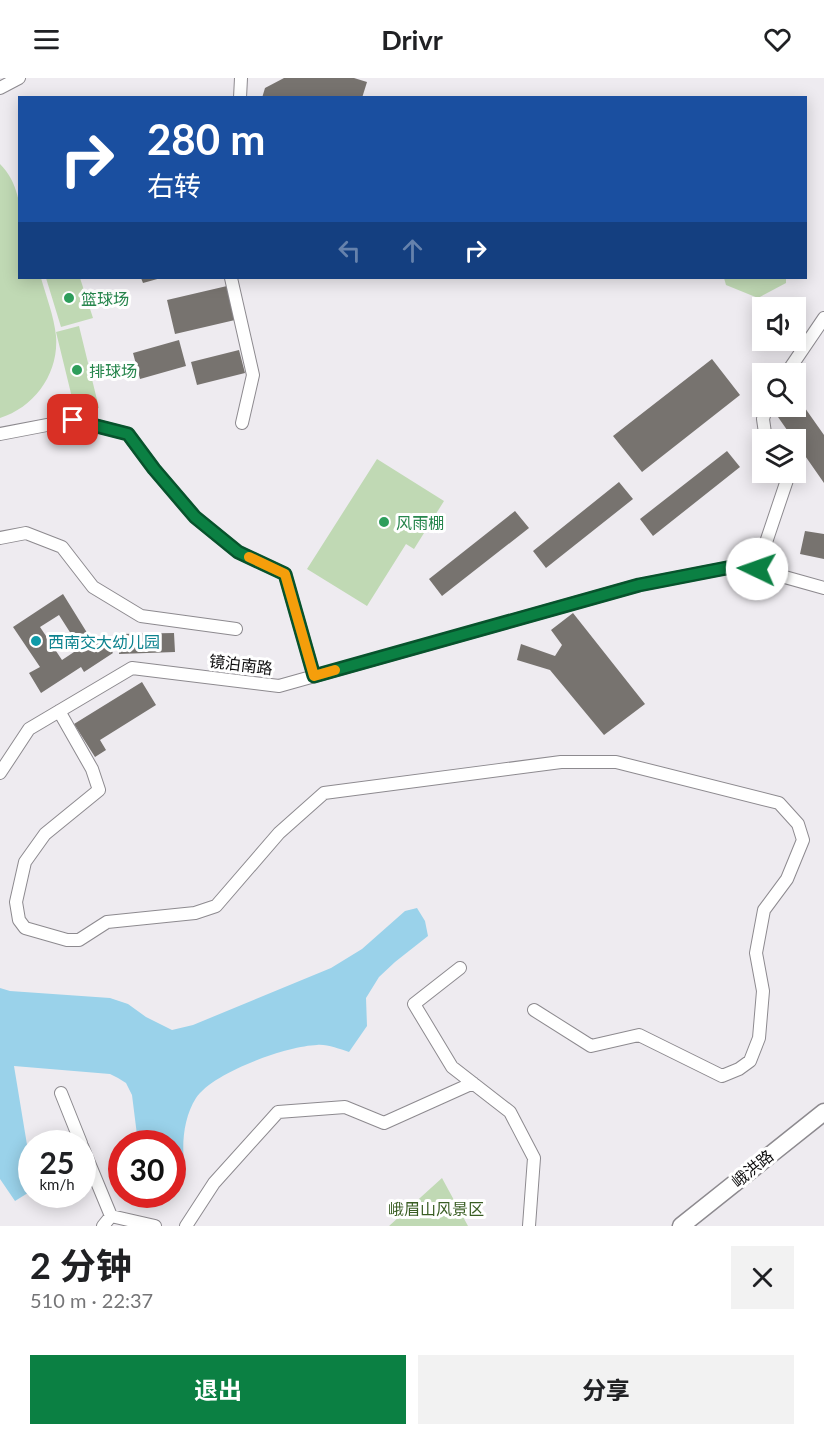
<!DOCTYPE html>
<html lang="zh">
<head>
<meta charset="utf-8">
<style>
  :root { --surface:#fff; --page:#f2f2f2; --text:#202124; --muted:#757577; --accent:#0b8043 }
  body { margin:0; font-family:Lato,"Noto Sans SC",sans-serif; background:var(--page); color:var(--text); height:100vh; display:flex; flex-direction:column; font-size:22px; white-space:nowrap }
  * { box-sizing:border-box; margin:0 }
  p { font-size:20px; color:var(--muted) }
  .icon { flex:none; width:33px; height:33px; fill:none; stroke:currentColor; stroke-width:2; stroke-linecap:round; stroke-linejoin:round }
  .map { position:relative; height:1148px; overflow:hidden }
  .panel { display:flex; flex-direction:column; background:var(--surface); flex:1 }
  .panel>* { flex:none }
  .hud { position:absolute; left:18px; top:18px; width:789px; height:183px; border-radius:0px; box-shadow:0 3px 15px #0003; background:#1a4fa0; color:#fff; overflow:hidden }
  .fabs { position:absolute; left:752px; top:219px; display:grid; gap:12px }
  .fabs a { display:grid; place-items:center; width:54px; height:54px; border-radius:0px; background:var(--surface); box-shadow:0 3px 15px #0003; font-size:30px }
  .speed { position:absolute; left:18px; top:1052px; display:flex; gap:12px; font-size:30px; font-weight:700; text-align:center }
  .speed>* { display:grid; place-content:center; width:78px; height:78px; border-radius:50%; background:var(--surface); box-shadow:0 3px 15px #0003; line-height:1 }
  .speed small { font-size:15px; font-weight:400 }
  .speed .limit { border:9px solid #d22; background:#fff; color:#111 }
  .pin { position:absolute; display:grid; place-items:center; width:51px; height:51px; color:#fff; margin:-26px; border-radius:12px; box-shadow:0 3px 9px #0006 }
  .me { position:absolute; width:66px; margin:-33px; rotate:273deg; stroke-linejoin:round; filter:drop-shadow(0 0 4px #0008) }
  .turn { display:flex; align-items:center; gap:21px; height:126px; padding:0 30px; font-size:27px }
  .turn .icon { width:78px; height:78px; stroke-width:2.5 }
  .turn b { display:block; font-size:42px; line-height:51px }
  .lanes { display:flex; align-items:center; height:57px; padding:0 30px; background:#0003; justify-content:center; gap:30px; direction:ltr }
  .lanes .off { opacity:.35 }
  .round { display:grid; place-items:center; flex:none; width:63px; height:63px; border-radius:0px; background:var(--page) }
  .head { display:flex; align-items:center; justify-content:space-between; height:102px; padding:0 30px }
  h1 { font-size:36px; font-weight:700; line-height:45px }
  .cta { display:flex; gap:12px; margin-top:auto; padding:12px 30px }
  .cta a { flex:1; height:69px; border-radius:0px; background:var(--accent); color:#fff; font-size:24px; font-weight:700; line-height:69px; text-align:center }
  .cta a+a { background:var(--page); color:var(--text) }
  header { display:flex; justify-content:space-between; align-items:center; height:78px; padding:0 30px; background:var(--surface); font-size:27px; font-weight:700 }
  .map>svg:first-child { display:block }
  .green { fill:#c0d9b4 }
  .water { fill:#9ad2ea }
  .building { fill:#77736f; fill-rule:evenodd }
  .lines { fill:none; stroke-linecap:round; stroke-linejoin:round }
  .minor-casing { stroke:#8d8a8f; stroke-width:14 }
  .secondary-casing { stroke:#8d8a8f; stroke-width:19 }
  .minor { stroke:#fff; stroke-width:12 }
  .secondary { stroke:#fff; stroke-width:16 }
  .route-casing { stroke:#07532c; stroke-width:15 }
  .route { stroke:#0b8043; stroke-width:10 }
  .slow { stroke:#f59e0b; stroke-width:10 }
  .leisure-dot { fill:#2e9e5b; stroke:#fff; stroke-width:2 }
  .culture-dot { fill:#0f9aa8; stroke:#fff; stroke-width:2 }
  .labels { text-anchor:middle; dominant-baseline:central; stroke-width:6; stroke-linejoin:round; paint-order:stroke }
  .leisure-label { font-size:16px; fill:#27864d; stroke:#fff; text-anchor:start }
  .culture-label { font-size:16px; fill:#0d838f; stroke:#fff; text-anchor:start }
  .street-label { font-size:16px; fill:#0e0d0e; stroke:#fff }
  .park-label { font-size:16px; fill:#395d23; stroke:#fff }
</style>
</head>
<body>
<header><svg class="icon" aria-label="menu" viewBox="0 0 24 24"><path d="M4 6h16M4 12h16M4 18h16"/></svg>Drivr<svg class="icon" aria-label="heart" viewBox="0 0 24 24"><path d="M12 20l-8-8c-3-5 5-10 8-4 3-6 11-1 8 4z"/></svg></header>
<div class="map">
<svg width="824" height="1148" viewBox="0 0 824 1148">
  <rect width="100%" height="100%" fill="#eeebf0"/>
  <path class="green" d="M0,86C29,115 20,162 20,200H41C46,218 54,238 56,258C59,295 35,329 0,340Z
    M46,200H80L93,240L61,249Z
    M724,200H786V205L758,220L726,207Z
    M79,248L99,330L76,336L56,254Z
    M377,381L444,423L414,471L406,466L367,528L307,491Z
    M442,1100L468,1148H389Z"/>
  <path class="water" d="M417,830L425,843L428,858L395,884L379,899L366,920L367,948L349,974C339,971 327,966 317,967C287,968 213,994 196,1020C182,1042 181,1073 186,1097L177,1104H173L172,1065H138L132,1017L126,1005L118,1000L110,996L14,988L32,1097L31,1113L15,1123L0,1101V910L10,913L110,920L128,926L146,939L172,952L193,947L331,890L362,871L405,833Z"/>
  <path class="building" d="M284,0H354L367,4L362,20H262L265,10Z
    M141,200H161L143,205Z
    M227,208L235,242L175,256L167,222Z
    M179,262L186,288L140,301L133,275Z
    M239,272L245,295L197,307L191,284Z
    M712,281L740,317L642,394L613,358Z
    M800,323L824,357V405L778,339L795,328Z
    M727,373L740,389L653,458L640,441Z
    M619,404L633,421L546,490L533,473Z
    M515,433L529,450L442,518L429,501Z
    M805,453L824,456V481L800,476Z
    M63,516L94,566L103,560L113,575L84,594L81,589L41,615L29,595L40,589L13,549ZM59,537L80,570L62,582L40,549Z
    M573,535L645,626L604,657L550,592L517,582L521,566L555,578L562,567L551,552Z
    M174,555L175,574L119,576V556Z
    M142,604L156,627L100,662L106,672L95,679L74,646Z"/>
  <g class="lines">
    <defs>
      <path id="minor" d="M0,10L19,0
        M240,20L241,0
        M231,200L253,297L242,345
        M786,296L824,240
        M0,356L73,342L128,356L154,391L195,439L238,474L285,496L314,598
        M766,362L763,341L767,328
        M0,460L26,455L62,469L93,509L141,538L236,551
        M757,491L787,402L786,394
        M59,633L92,691L99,712L45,756L25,784L16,824L19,842L25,850L67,862H79L107,844L195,835L216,828L279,755L324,715L561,684H616L779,725L798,746L803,762L787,801L764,832L756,875L763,913L759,960L750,983L739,991L722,998L639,957L591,968L534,932
        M0,695L29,651L132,590L279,608L639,507L742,487L824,510
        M460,890L414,926L452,989L510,1034L534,1080L529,1148
        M61,1015L81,1065
        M82,1068L111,1138
        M103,1148L111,1138L155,1148
        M186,1148L214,1105L278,1034L345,1029L384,1045L473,1005"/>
      <path id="secondary" d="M681,1148L824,1034"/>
    </defs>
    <use href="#minor" class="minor-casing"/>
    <use href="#secondary" class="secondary-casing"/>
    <use href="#minor" class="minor"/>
    <use href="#secondary" class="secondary"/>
  </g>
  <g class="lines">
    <defs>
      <path id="route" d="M73,342L128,356L154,391L195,439L238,474L285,496L314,598L639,507L742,487L757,491"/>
    </defs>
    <use href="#route" class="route-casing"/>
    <use href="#route" class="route"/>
    <path class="slow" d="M249,479L285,496L314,598L335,592"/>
  </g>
  <g class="leisure-dot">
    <circle cx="69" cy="220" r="6"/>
    <circle cx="77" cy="292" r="6"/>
    <circle cx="384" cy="444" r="6"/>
  </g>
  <circle class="culture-dot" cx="36" cy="563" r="6"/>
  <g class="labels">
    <g class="leisure-label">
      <text x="81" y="220">篮球场</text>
      <text x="89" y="292">排球场</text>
      <text x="396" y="444">风雨棚</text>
    </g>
    <g class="culture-label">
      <text x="48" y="563">西南交大幼儿园</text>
    </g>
    <g class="street-label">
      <text transform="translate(241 586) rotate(7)">镜泊南路</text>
      <text transform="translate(752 1090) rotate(-39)">峨洪路</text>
    </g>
    <g class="park-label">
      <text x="436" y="1130">峨眉山风景区</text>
    </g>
  </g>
</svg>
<div class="fabs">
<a><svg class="icon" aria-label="sound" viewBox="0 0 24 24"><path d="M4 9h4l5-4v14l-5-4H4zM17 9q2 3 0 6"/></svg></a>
<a><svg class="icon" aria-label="search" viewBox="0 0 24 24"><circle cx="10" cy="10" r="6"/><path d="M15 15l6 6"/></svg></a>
<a><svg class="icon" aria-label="layers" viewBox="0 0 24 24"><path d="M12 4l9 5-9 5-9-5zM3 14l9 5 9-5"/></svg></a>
</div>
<div class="speed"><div>25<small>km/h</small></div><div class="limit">30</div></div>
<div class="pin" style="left:73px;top:342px;background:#d93025"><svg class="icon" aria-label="arrive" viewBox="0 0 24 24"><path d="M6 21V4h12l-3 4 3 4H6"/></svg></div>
<svg class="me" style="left:757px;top:491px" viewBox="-20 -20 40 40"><circle r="19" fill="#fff"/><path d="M0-13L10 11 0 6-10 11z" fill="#0b8043"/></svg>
<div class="hud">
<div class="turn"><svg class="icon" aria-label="right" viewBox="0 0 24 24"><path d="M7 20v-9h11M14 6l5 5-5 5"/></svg><div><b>280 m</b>右转</div></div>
<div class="lanes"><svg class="icon off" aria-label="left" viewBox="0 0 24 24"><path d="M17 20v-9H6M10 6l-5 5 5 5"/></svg><svg class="icon off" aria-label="ahead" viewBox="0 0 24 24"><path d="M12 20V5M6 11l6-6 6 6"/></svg><svg class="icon" aria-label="right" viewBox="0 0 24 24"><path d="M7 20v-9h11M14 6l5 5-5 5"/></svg></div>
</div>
</div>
<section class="panel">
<div class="head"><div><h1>2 分钟</h1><p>510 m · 22:37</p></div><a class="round"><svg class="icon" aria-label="close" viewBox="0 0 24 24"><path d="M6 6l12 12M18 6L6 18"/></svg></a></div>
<div class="cta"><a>退出</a><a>分享</a></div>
</section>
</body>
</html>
